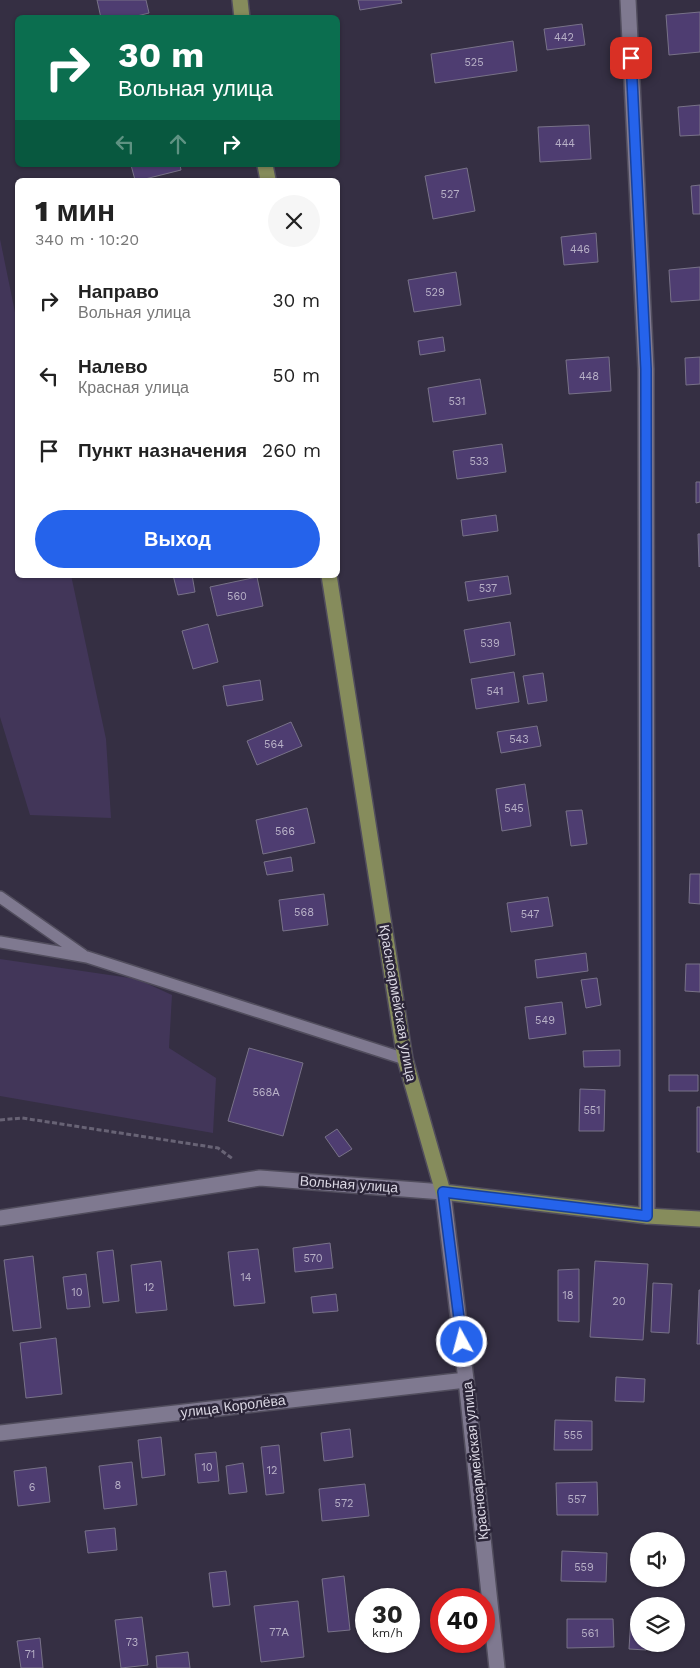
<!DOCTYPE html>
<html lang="ru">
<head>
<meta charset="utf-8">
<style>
  :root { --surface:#fff; --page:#f6f6f6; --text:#222; --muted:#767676; --accent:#2563eb }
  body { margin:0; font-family:"Work Sans",sans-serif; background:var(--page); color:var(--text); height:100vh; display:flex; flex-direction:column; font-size:19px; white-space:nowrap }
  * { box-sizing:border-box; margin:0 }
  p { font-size:16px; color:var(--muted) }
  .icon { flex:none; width:28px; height:28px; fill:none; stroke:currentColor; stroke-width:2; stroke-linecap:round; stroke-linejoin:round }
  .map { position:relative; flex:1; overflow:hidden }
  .panel { position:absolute; left:15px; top:178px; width:325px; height:400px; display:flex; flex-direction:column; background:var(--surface); border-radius:8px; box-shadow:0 1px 4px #0004 }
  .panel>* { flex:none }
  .top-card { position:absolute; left:15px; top:15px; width:325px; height:152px; border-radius:8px; box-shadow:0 1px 4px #0004; background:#0b6e4f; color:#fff; overflow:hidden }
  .buttons { position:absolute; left:630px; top:1532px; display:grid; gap:10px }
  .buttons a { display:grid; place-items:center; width:55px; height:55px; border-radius:50%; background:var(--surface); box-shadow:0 1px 4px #0004; font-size:25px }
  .speed { position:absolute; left:355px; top:1588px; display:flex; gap:10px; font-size:25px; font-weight:700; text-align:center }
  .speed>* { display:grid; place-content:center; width:65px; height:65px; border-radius:50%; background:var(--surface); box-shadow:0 1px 4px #0004; line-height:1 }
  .speed small { font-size:12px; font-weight:400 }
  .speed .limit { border:8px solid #d22; background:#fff; color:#111 }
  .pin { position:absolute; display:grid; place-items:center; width:42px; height:42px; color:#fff; margin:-21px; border-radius:10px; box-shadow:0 2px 8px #0006 }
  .me { position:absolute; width:55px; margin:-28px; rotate:353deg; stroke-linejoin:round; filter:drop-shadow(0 0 4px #0008) }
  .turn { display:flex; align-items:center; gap:18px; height:105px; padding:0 20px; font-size:22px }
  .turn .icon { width:65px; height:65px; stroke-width:2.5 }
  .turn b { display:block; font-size:35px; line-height:42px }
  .lanes { display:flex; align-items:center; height:48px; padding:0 20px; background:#0003; justify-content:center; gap:25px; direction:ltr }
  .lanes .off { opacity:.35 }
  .round { display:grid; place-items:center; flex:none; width:52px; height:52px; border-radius:26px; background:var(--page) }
  .summary { display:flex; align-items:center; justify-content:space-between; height:85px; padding:0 20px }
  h1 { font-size:30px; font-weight:800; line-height:38px }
  .button { display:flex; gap:10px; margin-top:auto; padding:10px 20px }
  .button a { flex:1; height:58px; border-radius:30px; background:var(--accent); color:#fff; font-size:20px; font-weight:800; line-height:58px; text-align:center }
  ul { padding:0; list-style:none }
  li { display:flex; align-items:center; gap:15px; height:75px; padding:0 20px }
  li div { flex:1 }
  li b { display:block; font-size:19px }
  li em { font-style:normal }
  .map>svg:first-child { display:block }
  .green { fill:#423659 }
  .building { fill:#4e3d71; stroke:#787288 }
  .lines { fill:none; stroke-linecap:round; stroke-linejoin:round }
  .lane-casing { stroke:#514d5d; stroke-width:14 }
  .street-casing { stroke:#514d5d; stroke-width:18 }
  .secondary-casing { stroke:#514d5d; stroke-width:18 }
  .primary-casing { stroke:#514d5d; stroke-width:18 }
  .path { stroke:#686375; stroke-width:3; stroke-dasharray:5 2.5; stroke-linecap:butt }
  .lane { stroke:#7f7990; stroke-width:11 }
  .street { stroke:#7f7990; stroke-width:15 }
  .secondary { stroke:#7f7990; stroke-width:15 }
  .primary { stroke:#868c5c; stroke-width:15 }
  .route-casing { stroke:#184099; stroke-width:12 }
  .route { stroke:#2563eb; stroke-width:9 }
  .labels { text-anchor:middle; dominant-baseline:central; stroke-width:5; stroke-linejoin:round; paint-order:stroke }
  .number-label { font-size:11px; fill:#b8b1c7 }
  .street-label { font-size:14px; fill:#dbd8e4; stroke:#2b2538 }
</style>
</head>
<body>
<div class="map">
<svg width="700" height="1668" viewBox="0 0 700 1668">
  <rect width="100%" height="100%" fill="#352f43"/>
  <path class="green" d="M0,239L17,322L18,575H71L106,739L111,818L30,815L0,717Z
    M0,959L137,979L172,995L169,1048L216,1078L213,1133L0,1096Z"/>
  <path class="building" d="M97,0H146L149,13L129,18H101Z
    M358,0H401L402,3L360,10Z
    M700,12V52L669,55L666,15Z
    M582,24L585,45L547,50L544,29Z
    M513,41L517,71L435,83L431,54Z
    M700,105V135L680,136L678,107Z
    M589,125L591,159L540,162L538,127Z
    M131,165H180L181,170L141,180H135Z
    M467,168L475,211L433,219L425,176Z
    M700,185V214H693L691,186Z
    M596,233L598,262L564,265L561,237Z
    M700,267V300L671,302L669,270Z
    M456,272L461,305L414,312L408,280Z
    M443,337L445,351L420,355L418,341Z
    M609,357L611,391L569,394L566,360Z
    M700,357V384L686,385L685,358Z
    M480,379L486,414L433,422L428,388Z
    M502,444L506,472L457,479L453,451Z
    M696,482H700V502L696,503Z
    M496,515L498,531L463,536L461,520Z
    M698,534H700V566L699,567Z
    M173,575H192L195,592L178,595Z
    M508,576L511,594L468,601L465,582Z
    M257,577L263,606L217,616L210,587Z
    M510,622L515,655L470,663L464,630Z
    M208,624L218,662L193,669L182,631Z
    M514,672L519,702L476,709L471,679Z
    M543,673L547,701L528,704L523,676Z
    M260,680L263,700L227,706L223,686Z
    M291,722L302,746L257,765L247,741Z
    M537,726L541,746L501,753L497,732Z
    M525,784L531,826L502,831L496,789Z
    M307,808L315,843L263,854L256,820Z
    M582,810L587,844L571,846L566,811Z
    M291,857L293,871L267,875L264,862Z
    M690,874H700V904L689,903Z
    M324,894L328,925L283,931L279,900Z
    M548,897L553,926L511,932L507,903Z
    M586,953L588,971L537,978L535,960Z
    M686,964H700V992L685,991Z
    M597,978L601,1005L586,1008L581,980Z
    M562,1002L566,1034L529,1039L525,1007Z
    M249,1048L303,1063L283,1136L228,1121Z
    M620,1050V1066L584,1067L583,1051Z
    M669,1075H698V1091H669Z
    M580,1089L605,1090L604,1131H579Z
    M697,1107H700V1152H697Z
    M337,1129L352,1149L339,1157L325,1137Z
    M330,1243L333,1268L295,1272L293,1248Z
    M258,1249L265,1303L234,1306L228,1252Z
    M113,1250L119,1301L103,1303L97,1252Z
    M33,1256L41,1328L13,1331L4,1260Z
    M161,1261L167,1310L136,1313L131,1265Z
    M595,1261L648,1264L643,1340L590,1337Z
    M579,1269V1322L558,1321V1270Z
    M86,1274L90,1307L67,1309L63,1277Z
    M653,1283L672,1284L669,1333L651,1332Z
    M699,1290H700V1344H697Z
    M336,1294L338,1311L313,1313L311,1297Z
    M56,1338L62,1394L26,1398L20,1343Z
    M616,1377L645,1379L644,1402L615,1401Z
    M555,1420L592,1421V1450H554Z
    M350,1429L353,1457L324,1461L321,1433Z
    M161,1437L165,1475L142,1478L138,1440Z
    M279,1445L284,1493L266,1495L261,1447Z
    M216,1452L219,1481L198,1483L195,1454Z
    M132,1462L137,1505L104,1509L99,1466Z
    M243,1463L247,1492L229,1494L226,1466Z
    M46,1467L50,1502L18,1506L14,1471Z
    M597,1482L598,1515H557L556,1483Z
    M365,1484L369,1516L322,1521L319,1489Z
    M115,1528L117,1550L88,1553L85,1531Z
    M562,1551L607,1553L606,1582L561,1581Z
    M226,1571L230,1605L213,1607L209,1573Z
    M344,1576L350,1630L328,1632L322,1579Z
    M298,1601L304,1657L261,1662L254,1606Z
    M631,1616L639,1617V1644H646V1650L629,1649Z
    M142,1617L148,1665L121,1668L115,1620Z
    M567,1619H613L614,1647L567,1648Z
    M40,1638L43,1668H21L17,1641Z
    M188,1652L190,1668H157L156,1656Z"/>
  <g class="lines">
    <defs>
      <path id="lane" d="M0,897L83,955
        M0,942L87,957L405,1059"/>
      <path id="street" d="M628,0L646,369L647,1216
        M0,1218L260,1178L443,1192
        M0,1433L466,1380"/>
      <path id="secondary" d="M443,1192L466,1380L497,1668"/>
      <path id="primary" d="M240,0L242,18
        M265,165L268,180
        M329,575L405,1059L443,1192L647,1216L700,1219"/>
    </defs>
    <use href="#lane" class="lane-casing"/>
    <use href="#street" class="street-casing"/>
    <use href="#secondary" class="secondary-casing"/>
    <use href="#primary" class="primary-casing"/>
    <path class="path" d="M0,1120L22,1118L218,1148L233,1159"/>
    <use href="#lane" class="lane"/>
    <use href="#street" class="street"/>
    <use href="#secondary" class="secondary"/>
    <use href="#primary" class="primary"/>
  </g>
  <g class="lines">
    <defs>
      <path id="route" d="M462,1342L443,1192L647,1216L646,369L631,58"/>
    </defs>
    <use href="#route" class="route-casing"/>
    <use href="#route" class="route"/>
  </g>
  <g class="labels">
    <g class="number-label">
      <text x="564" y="37">442</text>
      <text x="474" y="62">525</text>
      <text x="565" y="143">444</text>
      <text x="450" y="194">527</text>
      <text x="580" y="249">446</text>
      <text x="435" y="292">529</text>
      <text x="589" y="376">448</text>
      <text x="457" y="401">531</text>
      <text x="479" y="461">533</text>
      <text x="488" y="588">537</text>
      <text x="237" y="596">560</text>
      <text x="490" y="643">539</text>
      <text x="495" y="691">541</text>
      <text x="519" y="739">543</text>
      <text x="274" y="744">564</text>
      <text x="514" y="808">545</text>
      <text x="285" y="831">566</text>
      <text x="304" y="912">568</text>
      <text x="530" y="914">547</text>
      <text x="545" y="1020">549</text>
      <text x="266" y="1092">568А</text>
      <text x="592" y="1110">551</text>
      <text x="313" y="1258">570</text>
      <text x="246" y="1277">14</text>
      <text x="149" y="1287">12</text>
      <text x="77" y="1292">10</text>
      <text x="568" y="1295">18</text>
      <text x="619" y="1301">20</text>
      <text x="573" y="1435">555</text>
      <text x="207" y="1467">10</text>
      <text x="272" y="1470">12</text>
      <text x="118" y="1485">8</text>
      <text x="32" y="1487">6</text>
      <text x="577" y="1499">557</text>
      <text x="344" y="1503">572</text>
      <text x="584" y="1567">559</text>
      <text x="279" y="1632">77А</text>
      <text x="590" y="1633">561</text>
      <text x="132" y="1642">73</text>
      <text x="30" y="1654">71</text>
    </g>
    <g class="street-label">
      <text transform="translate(398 1003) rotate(80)">Красноармейская улица</text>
      <text transform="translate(349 1184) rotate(4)">Вольная улица</text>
      <text transform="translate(233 1406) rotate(-7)">улица Королёва</text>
      <text transform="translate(475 1461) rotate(-96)">Красноармейская улица</text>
    </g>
  </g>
</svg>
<div class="buttons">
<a><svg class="icon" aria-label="sound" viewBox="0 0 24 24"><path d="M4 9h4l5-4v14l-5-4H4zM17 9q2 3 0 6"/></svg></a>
<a><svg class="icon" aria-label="layers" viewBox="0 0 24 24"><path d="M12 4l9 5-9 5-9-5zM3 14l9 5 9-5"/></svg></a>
</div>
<div class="speed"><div>30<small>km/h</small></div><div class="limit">40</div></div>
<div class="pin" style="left:631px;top:58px;background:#d93025"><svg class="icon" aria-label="arrive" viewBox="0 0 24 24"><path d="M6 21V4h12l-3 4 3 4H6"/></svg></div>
<svg class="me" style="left:462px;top:1342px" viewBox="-20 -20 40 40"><circle r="17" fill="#2563eb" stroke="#fff" stroke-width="3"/><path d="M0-11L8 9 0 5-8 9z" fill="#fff"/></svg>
<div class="top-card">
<div class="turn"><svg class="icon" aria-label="right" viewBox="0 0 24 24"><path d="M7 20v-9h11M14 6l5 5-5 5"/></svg><div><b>30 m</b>Вольная улица</div></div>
<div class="lanes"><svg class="icon off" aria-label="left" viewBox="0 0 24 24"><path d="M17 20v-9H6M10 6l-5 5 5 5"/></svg><svg class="icon off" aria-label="ahead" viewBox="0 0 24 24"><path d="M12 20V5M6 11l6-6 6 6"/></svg><svg class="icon" aria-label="right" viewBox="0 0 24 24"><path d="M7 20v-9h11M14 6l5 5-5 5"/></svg></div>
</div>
<section class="panel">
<div class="summary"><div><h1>1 мин</h1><p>340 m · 10:20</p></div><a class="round"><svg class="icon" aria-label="close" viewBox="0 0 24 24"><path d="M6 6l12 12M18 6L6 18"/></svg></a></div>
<ul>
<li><svg class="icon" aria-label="right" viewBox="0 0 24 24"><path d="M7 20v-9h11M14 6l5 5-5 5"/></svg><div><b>Направо</b><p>Вольная улица</p></div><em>30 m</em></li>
<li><svg class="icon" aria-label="left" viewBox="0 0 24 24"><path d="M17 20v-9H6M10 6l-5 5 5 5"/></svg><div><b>Налево</b><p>Красная улица</p></div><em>50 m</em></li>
<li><svg class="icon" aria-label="arrive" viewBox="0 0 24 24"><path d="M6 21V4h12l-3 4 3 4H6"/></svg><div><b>Пункт назначения</b></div><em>260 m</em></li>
</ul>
<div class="button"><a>Выход</a></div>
</section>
</div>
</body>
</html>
